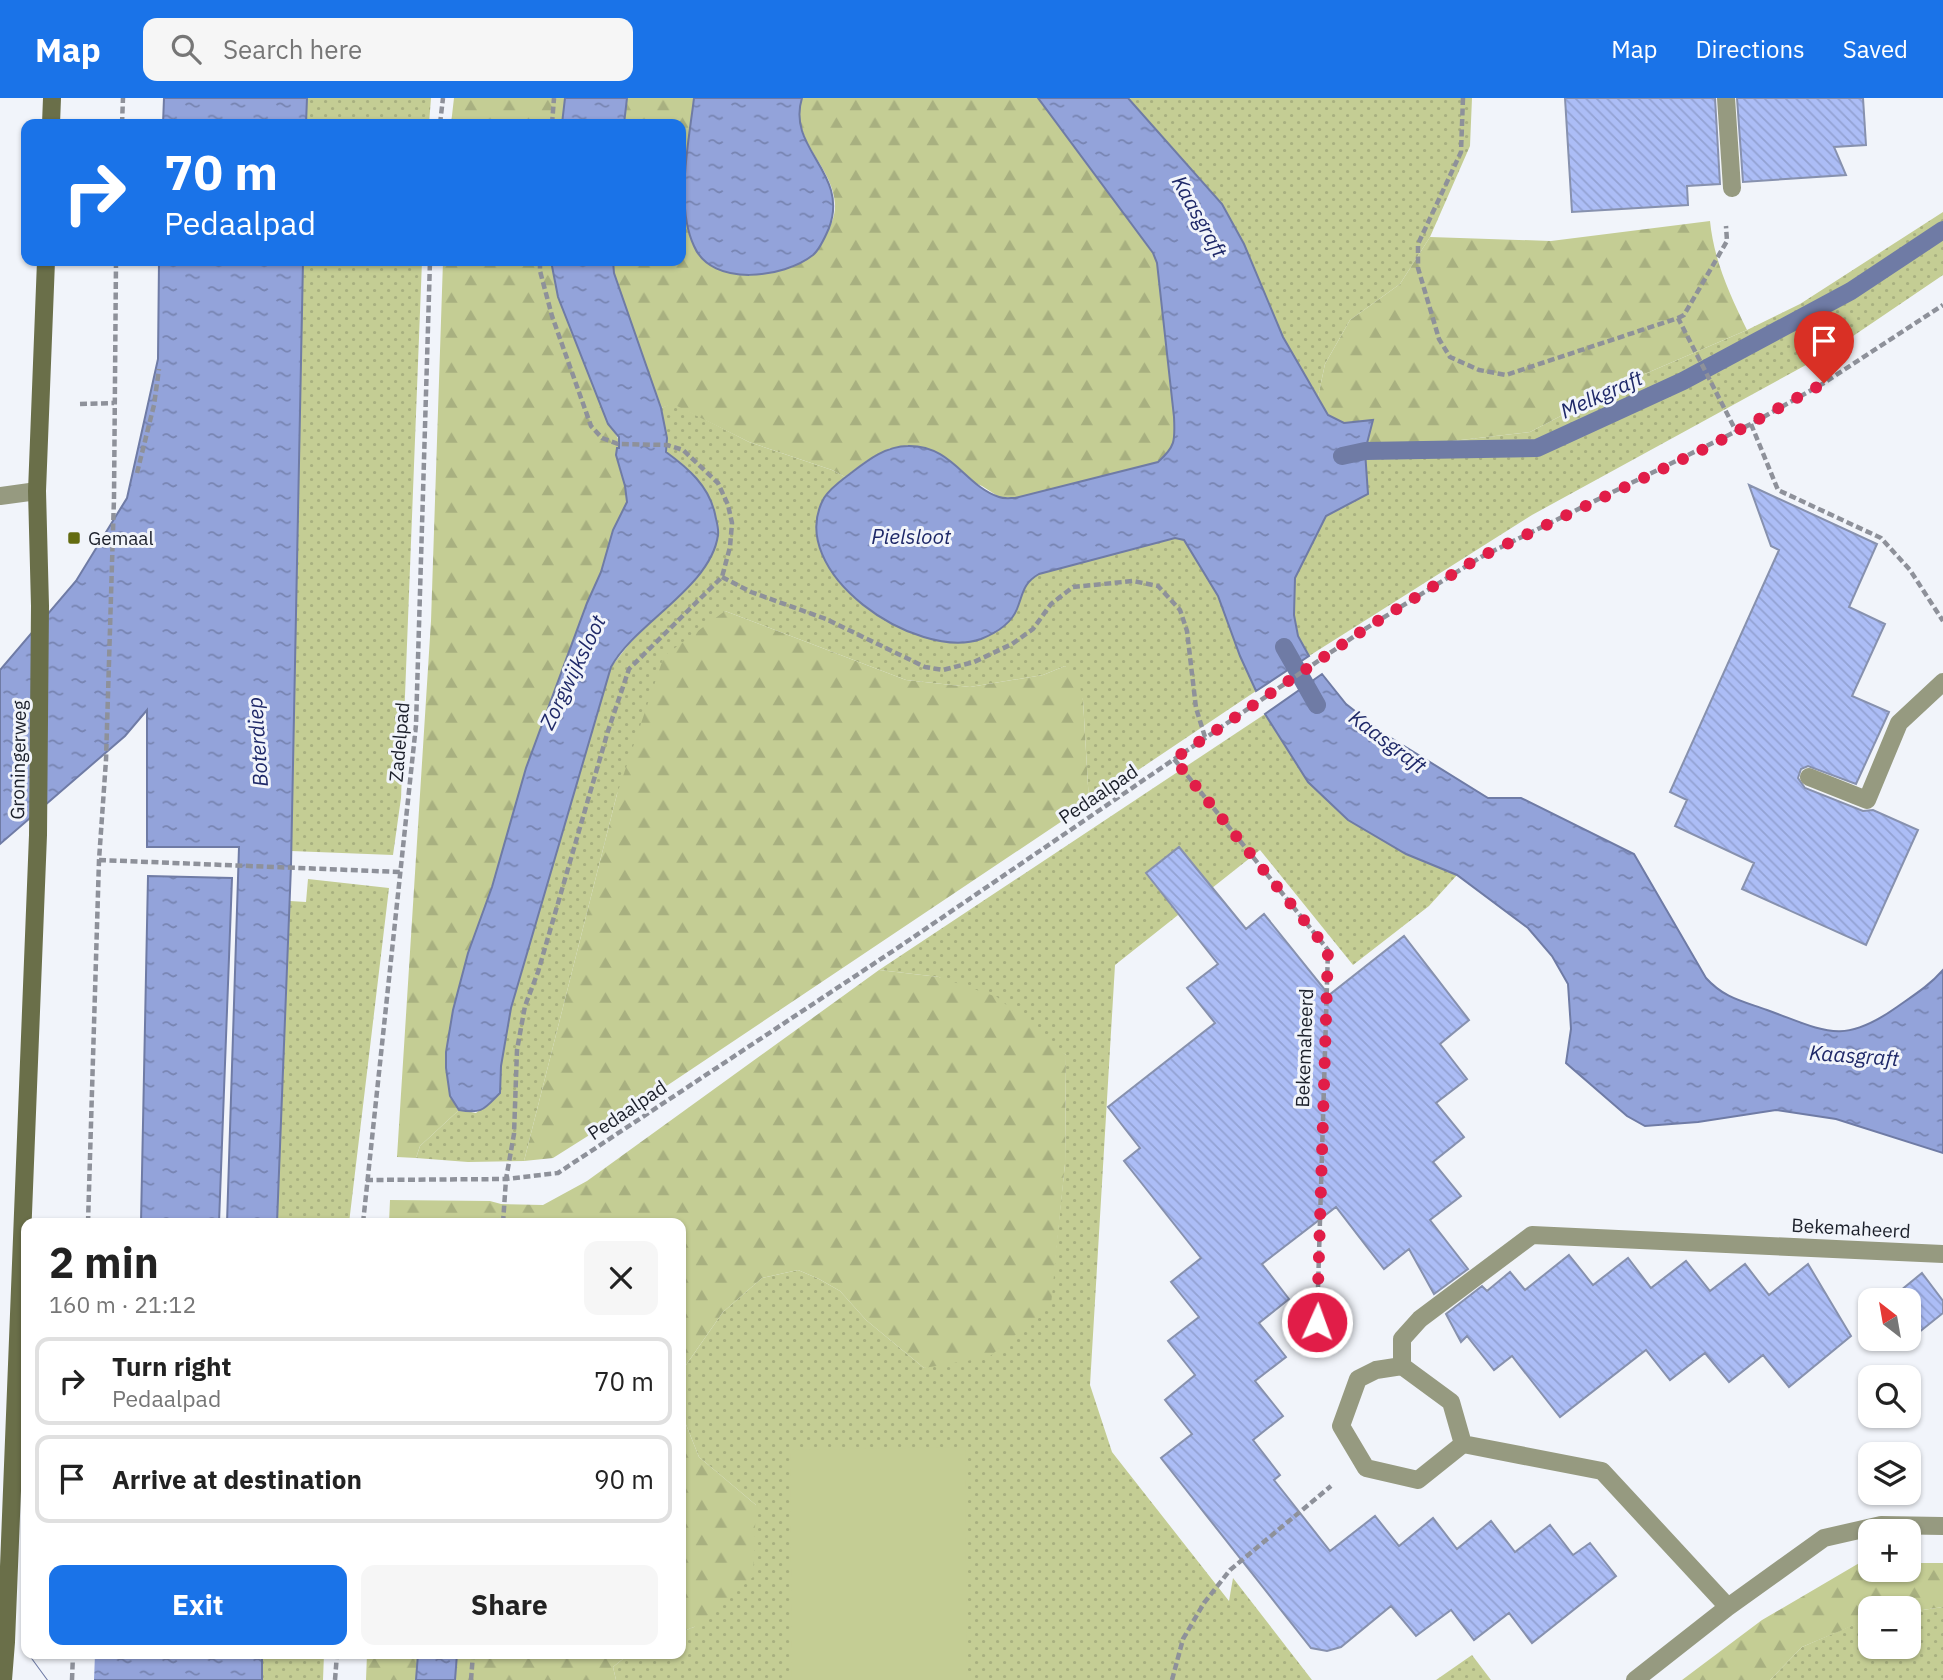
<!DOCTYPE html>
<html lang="en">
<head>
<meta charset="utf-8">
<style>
  :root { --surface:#fff; --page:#f6f6f6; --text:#222; --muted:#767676; --line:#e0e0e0; --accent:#1a73e8 }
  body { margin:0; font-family:"IBM Plex Sans",sans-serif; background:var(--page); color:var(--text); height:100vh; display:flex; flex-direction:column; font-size:26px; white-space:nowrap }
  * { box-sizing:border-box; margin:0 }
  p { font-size:23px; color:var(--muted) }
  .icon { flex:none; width:38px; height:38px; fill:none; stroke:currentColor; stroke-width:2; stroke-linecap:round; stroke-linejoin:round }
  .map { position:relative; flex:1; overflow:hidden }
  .drawer { position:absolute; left:21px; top:1120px; width:665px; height:441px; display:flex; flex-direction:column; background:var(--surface); border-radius:14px; box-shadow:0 2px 5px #0004 }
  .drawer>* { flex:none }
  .banner { position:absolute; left:21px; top:21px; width:665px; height:147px; border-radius:14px; box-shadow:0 2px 5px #0004; background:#1a73e8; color:#fff; overflow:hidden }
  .needle { width:46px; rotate:329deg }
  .fabs { position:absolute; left:1858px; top:1190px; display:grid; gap:14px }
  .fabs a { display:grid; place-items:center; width:63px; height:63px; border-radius:14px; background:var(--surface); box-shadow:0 2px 5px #0004; font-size:35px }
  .pin { position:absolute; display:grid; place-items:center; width:60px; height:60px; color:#fff; margin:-72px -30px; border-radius:50% 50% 50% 0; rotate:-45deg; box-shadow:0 0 7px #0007 }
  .pin .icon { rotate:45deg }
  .me { position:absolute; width:77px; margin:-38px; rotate:2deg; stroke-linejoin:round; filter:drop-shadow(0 0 5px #0008) }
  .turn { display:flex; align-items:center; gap:24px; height:147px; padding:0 28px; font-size:32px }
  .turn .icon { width:91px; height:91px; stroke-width:2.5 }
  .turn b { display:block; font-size:49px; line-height:60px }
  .round { display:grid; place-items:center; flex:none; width:74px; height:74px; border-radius:14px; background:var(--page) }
  .overview { display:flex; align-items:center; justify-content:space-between; height:119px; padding:0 28px }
  h1 { font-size:42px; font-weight:800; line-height:52px }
  .action { display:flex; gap:14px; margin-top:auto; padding:14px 28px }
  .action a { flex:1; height:80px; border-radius:14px; background:var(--accent); color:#fff; font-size:28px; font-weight:800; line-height:80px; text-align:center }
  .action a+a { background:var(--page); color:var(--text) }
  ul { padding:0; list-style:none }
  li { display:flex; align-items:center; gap:21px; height:88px; margin:0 14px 10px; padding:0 14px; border:4px solid var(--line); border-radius:14px }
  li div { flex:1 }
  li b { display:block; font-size:26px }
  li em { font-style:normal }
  header { display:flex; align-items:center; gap:42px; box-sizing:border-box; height:98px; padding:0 35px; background:var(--accent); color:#fff }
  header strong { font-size:33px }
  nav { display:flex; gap:38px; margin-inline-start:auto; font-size:24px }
  .search { width:490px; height:63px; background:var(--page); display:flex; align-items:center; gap:18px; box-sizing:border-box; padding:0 24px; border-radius:14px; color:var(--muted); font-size:26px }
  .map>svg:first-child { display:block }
  .grass { fill:url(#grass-dots) }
  .forest { fill:url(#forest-firs) }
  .pitch { fill:#c4cd94 }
  .water { fill:url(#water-ripples); stroke:#6f7ba5; stroke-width:2 }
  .pier { fill:#f1f4fa }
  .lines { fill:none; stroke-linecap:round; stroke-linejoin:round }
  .stream { stroke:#6f7ba5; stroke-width:18 }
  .building { fill:url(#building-back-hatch); stroke:#8791ae; stroke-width:2 }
  .path { stroke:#8e919a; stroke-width:4.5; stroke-dasharray:7 3.5; stroke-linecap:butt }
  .service { stroke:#969a80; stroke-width:18 }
  .minor { stroke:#969a80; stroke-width:18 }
  .secondary { stroke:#6a6f49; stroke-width:18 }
  .route { stroke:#e11d48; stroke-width:12; stroke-dasharray:0 21.6 }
  .poi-dot { fill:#636b10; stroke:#f1f4fa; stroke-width:2.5 }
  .labels { text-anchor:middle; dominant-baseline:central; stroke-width:6; stroke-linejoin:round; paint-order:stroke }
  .poi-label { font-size:19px; fill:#1b1f2a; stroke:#f1f4fa; text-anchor:start }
  .street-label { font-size:19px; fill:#1b1f2a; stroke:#f1f4fa }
  .water-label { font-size:21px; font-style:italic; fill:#1e2868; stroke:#f1f4fa }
</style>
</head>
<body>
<header>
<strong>Map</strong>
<div class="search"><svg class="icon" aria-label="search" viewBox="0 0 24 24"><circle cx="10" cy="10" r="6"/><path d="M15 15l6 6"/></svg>Search here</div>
<nav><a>Map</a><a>Directions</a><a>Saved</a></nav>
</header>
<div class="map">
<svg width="1943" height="1582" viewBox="0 0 1943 1582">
  <defs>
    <pattern id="grass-dots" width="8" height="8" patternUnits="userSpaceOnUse" patternTransform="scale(1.75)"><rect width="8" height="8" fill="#c4cd94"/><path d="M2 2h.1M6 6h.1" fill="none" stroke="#a8b080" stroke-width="1.8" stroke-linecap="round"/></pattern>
    <pattern id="forest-firs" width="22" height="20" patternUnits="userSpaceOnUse" patternTransform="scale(1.75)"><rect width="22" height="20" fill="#c4cd94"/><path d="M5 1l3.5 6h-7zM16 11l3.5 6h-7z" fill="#a8b080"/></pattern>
    <pattern id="water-ripples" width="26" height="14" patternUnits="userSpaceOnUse" patternTransform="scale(1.75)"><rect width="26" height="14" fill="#93a3da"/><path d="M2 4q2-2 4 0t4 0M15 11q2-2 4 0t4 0" fill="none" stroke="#7784b1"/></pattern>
    <pattern id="building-back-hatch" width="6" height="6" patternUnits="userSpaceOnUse" patternTransform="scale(1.75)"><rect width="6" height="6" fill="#acbdf6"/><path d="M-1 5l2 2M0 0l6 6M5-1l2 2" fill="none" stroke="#93a2d3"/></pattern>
  </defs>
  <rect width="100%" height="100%" fill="#f1f4fa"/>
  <path class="grass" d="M307,0H431L429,26H306Z
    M1128,0H1472L1470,48L1430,139L1400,186L1350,222L1325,266L1318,299L1283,239L1244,146Z
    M1943,114V177L1828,255L1532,417L1309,558L1298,538L1294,517L1295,480L1326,418L1368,396L1365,353L1530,334L1626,284L1747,232L1800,206Z
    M303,163H422L401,700L393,757L291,753Z
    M673,305L749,344L832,372L845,379C770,443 863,521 928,538C946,543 962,547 981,541C996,536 1010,526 1017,511C1025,495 1020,487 1039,476L1175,440L1185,442L1218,498L1240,558L1256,593L1089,705L1083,602L1065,568L1043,577L970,589L906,582L725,513L617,696L524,1063L468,1064L416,1060L420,1048L459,1012L476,1015L500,995L501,968L511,910L611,569L630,545L695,481L681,365L666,354L667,340L661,310Z
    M1265,616L1294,662L1406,756L1457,777L1429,808L1353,867L1260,752L1115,867L1090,1287L1112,1354L1229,1503L1233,1480L1312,1582H616L613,1569L629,1556H681V1534L694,1529L756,1407L699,1359L681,1314L686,1267L723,1214L762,1180L798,1172L819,1181L840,1193L866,1222L924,1270L1050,1207L1065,1066L1066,957L939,879L879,872Z
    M308,781L389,790L349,1125H277L290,803L306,804Z
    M1943,1509V1582H1770L1802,1549L1867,1521L1871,1520V1549H1909V1514Z
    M262,1556H324L323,1582H262Z
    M1472,1557L1491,1582H1436Z"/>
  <path class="forest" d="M454,0H565L562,26H451Z
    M627,0H694L688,49L685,111L814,156C823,142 836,124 835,106C833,67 789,42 802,0H1038L1153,155L1157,165L1174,319C1175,342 1176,348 1158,364L1015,400L999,399L982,388L890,350L866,363L845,379L832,372L749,344L673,306L661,310L614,175L613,163H681V26H624Z
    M1710,123C1714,163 1730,197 1747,232L1626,284L1530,334L1365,353L1344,325L1328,317L1318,299L1325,266L1350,222L1400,186L1430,139L1551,143Z
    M443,163H551L558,199L608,326C617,337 623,344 616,357L625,388L627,404L613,432L601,474L587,505L526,670L492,789L468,855L450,998L459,1012L420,1048L416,1060L397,1059L431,523Z
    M725,513L906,582L970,589L1043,577L1065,568L1079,585L1083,602L1089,705L656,995L553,1060L524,1063L617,696L664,558Z
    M879,872L939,879L997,899L1066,957L1065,1066L1051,1207L989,1259L924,1270L866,1222L840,1193L819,1181L798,1172L762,1180L723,1214L686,1267L681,1314L699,1359L756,1407L753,1479L694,1529L681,1534V1125H389L390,1102L490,1103L501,1106L543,1107L587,1083Z
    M1861,1464H1871V1472H1909V1465H1943V1509L1909,1514V1510H1871V1520L1802,1549L1770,1582H1682L1762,1522Z
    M367,1556H418L416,1582H366Z
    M457,1556H629L613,1569L616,1582H455Z"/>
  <path class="pitch" d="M965,1349L967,1582H792L790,1352Z"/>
  <path class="water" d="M164,0H307L306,26H163Z
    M565,0H627L624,26H562Z
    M694,0H802C786,51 850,75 829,130C826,137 819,152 813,157C784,180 712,190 694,148C675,108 689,43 694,0Z
    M1038,0H1128L1222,106L1244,146L1283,239L1328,317L1344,325L1373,322L1365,353L1368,396L1326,418L1295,480L1294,517L1298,538L1309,558L1256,593L1240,558L1218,498L1184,442L1175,440L1039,476C1023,485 1023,496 1017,511C1011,526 996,535 981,541C917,564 783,474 824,400C830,390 842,382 851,375C868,362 886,348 908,348C952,347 965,388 999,399C1004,401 1010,400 1015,400L1158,364C1176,348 1175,342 1174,319L1157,165L1153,155Z
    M159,163H303L291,768L277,1125H227L239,749H147V612L125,638L0,746V572L76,483L127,400L158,261Z
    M551,163H613L614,175L661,310L667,340L666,354C688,370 709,388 715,416C716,422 719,430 718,437C711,489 635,525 611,569L511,910L501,968L500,995C484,1011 483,1016 459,1012L450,998L446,970V954L453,912L468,855L492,789L526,670L587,505L601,474L613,432L627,404L625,388L616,357L617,350H619V339L608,326L558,199Z
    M1322,576L1346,606L1383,635L1488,700H1521L1634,756L1706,880C1724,900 1742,903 1767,912C1825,933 1842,948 1897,909C1914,897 1930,887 1943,872V1055L1836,1021L1776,1012L1698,1024L1645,1028L1627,1018L1566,965L1571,931L1568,886L1552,858L1528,830L1457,777L1406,756L1348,722L1308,684L1265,616Z
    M148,778L232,780L219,1125H141Z
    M29,1556H262V1582H48Z
    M418,1556H457L455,1582H416Z"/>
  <path class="pier" d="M0,1321L26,1346V1551L0,1514Z
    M29,1556H95L94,1582H48Z"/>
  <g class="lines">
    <path class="stream" d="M1342,358L1365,353L1537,350L1683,283L1851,193L1943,132
      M1284,549L1317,607"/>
  </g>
  <path class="building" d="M1565,0H1715L1720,86L1687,88L1688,107L1572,114Z
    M1737,0H1863L1866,47L1834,49L1846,77L1743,84Z
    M1749,387L1877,446L1849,509L1885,526L1852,598L1889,614L1856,686L1808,668L1801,671L1798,680L1805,690L1863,713L1873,712L1918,732L1866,847L1742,791L1754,765L1675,728L1687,702L1670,694L1779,452L1771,448Z
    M1179,749L1246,831L1264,816L1329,897L1404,838L1469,922L1440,946L1467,981L1436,1005L1464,1039L1433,1064L1461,1098L1430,1122L1468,1171L1434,1196L1409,1151L1384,1171L1336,1109L1262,1166L1289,1201L1259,1225L1286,1259L1255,1283L1283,1318L1253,1342L1280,1377L1274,1382L1330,1453L1375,1418L1399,1448L1433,1420L1457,1451L1491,1423L1515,1454L1550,1427L1573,1457L1590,1445L1616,1478L1532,1545L1509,1515L1474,1542L1451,1512L1416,1538L1391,1508L1341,1549L1327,1553L1311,1550L1161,1360L1192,1336L1165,1302L1195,1277L1168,1243L1199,1219L1171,1184L1201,1160L1124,1063L1140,1050L1108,1009L1215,925L1187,890L1218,866L1146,775Z
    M1569,1157L1593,1187L1628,1160L1651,1190L1686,1163L1710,1193L1745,1166L1769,1197L1808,1166L1851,1238L1789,1289L1763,1257L1729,1284L1705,1255L1670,1282L1646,1252L1560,1319L1512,1258L1494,1272L1467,1238L1461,1244L1446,1216L1482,1188L1487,1193L1510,1174L1525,1192Z
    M1922,1175L1943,1203V1215L1898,1251L1896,1241H1909V1202H1889Z"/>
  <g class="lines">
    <path class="path" d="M1463,0L1461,54L1418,146V170L1439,241L1450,259L1479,272L1506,277L1678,220L1736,333
      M122,26L123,0
      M440,26L443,0
      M552,26L554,0
      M1678,220L1684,217L1727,143L1726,128
      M80,306L114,305
      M1751,326L1778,392L1881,440L1910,472L1943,523
      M137,375L154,307L159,271
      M722,479L751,494L826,521L925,569L943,572L974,564L1012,546L1033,531L1051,506L1073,489L1133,483L1158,488L1180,512L1187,533L1196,610L1205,639
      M1174,661L1328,852L1317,1224L1335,1249
      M99,762L400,774
      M366,1082L506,1081L558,1075L896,851L1365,531L1481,459L1751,326L1824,285L1943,207
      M88,1125L99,762L106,662L114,400L116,163
      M363,1125L416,627L430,163
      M503,1125L506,1081L514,1036L517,952L525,908L538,874L608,633L629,571L722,479L730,449L732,425L728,407L718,385L683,352L667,347L618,346L602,340L591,328L552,218L540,173V163
      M72,1582L73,1556
      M335,1582L337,1556
      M471,1582L473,1556
      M1172,1582L1183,1541L1204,1505L1230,1472L1331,1388"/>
    <path class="service" d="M0,398L37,393"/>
    <path class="minor" d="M1726,0L1732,90
      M1809,679L1867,702L1899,625L1943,584
      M1402,1268V1241L1420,1221L1532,1137L1943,1156
      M1463,1346L1451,1304L1402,1268L1376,1272L1358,1281L1341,1328L1366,1370L1418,1382L1463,1346L1602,1373L1728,1509L1635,1582
      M1728,1509L1824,1440L1881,1427L1943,1428"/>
    <path class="secondary" d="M51,26L52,0
      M3,1582L6,1544L38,737L40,508L37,393L46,163"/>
  </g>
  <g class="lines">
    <path class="route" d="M1317,1224L1328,852L1174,661L1365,531L1480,459L1712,347L1824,285"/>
  </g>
  <rect class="poi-dot" x="67" y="433" width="14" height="14" rx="3.5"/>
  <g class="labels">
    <g class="poi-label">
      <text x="88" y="440">Gemaal</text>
    </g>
    <g class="street-label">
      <text transform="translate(399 644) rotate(-85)">Zadelpad</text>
      <text transform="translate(18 662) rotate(-89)">Groningerweg</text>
      <text transform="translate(1098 696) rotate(-34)">Pedaalpad</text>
      <text transform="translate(1304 950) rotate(-88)">Bekemaheerd</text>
      <text transform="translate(627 1012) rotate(-34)">Pedaalpad</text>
      <text transform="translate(1851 1130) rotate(3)">Bekemaheerd</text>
    </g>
    <g class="water-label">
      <text transform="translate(1200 118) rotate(61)">Kaasgraft</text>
      <text transform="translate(1601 296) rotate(-24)">Melkgraft</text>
      <text x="911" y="438">Pielsloot</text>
      <text transform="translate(572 574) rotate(-64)">Zorgwijksloot</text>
      <text transform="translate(1388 643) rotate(37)">Kaasgraft</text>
      <text transform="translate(257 644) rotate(-94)">Boterdiep</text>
      <text transform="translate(1854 957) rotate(4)">Kaasgraft</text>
    </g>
  </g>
</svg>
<div class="fabs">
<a><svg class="needle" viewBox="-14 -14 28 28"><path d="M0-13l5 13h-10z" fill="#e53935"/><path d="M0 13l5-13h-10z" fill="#767676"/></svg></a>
<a><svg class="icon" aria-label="search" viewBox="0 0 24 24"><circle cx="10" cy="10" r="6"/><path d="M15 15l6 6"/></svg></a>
<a><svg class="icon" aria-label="layers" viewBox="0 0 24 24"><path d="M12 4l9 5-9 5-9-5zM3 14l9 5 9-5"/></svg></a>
<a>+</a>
<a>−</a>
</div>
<div class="pin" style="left:1824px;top:285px;background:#d93025"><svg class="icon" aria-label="arrive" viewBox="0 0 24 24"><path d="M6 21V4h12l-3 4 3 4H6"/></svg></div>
<svg class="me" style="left:1317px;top:1224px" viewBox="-20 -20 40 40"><circle r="17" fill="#e11d48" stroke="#fff" stroke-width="3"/><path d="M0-11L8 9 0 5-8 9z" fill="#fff"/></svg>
<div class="banner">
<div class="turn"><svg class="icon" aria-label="right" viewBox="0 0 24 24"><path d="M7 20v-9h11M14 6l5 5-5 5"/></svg><div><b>70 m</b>Pedaalpad</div></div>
</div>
<section class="drawer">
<div class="overview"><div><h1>2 min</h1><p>160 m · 21:12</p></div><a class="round"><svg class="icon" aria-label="close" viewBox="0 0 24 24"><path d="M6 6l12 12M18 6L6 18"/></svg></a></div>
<ul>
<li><svg class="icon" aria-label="right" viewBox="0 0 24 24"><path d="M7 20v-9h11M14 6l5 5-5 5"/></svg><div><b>Turn right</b><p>Pedaalpad</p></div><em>70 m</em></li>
<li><svg class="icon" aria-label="arrive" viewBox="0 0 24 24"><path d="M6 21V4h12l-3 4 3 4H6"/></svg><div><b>Arrive at destination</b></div><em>90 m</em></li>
</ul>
<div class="action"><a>Exit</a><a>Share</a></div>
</section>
</div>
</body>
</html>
